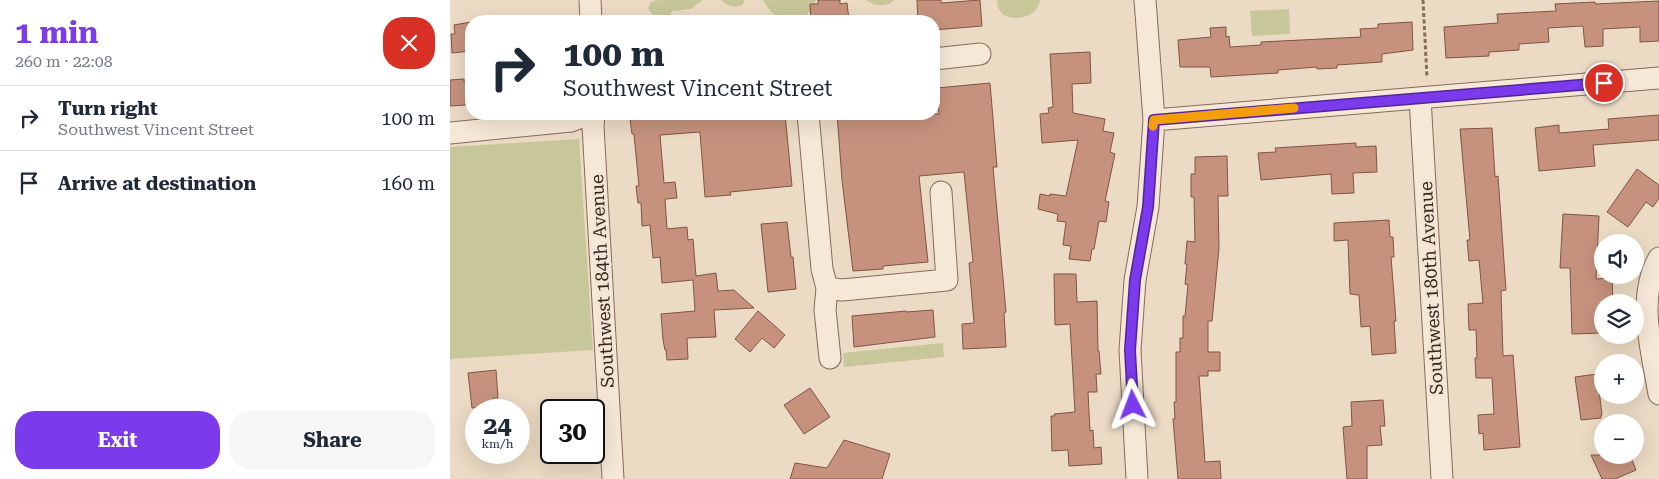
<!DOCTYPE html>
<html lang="en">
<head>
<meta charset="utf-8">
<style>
  :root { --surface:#fff; --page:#f6f6f7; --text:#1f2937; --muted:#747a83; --line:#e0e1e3; --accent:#7c3aed }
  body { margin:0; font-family:"Roboto Serif",serif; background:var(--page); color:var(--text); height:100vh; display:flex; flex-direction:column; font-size:19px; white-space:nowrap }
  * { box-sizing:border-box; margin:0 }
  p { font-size:16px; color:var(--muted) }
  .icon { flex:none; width:28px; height:28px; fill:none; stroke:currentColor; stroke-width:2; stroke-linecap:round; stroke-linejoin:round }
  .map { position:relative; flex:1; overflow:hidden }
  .drawer { display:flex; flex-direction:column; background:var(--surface); width:450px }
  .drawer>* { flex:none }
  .hud { position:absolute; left:15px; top:15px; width:475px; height:105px; border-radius:20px; box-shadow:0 5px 20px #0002; background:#fff; color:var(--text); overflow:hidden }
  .tools { position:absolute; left:1144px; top:234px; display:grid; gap:10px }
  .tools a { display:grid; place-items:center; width:50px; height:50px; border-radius:50%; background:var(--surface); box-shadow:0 5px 20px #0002; font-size:25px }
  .speed { position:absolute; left:15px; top:399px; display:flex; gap:10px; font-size:25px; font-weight:700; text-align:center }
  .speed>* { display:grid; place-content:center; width:65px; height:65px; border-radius:50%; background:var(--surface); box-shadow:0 5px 20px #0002; line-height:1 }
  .speed small { font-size:12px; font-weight:400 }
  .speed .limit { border:2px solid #111; border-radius:8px; background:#fff; color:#111 }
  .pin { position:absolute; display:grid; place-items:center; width:42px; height:42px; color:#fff; margin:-21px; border:2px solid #fff; border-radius:50%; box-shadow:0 1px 5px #0007 }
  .me { position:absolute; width:55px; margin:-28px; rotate:357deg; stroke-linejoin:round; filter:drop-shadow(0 0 4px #0008) }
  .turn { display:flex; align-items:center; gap:18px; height:105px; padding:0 15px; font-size:22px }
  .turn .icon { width:65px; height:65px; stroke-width:2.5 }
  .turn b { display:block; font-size:35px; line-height:42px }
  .round { display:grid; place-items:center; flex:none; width:52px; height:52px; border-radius:20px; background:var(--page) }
  .head { display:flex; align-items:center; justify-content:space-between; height:85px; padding:0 15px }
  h1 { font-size:30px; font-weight:700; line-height:38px; color:var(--accent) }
  .primary-button { display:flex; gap:10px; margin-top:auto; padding:10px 15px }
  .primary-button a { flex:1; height:58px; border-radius:20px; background:var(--accent); color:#fff; font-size:20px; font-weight:700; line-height:58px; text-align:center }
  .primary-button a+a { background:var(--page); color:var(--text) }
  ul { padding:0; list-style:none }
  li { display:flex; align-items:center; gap:15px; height:65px; padding:0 15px; border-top:1px solid var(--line) }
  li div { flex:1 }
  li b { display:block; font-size:19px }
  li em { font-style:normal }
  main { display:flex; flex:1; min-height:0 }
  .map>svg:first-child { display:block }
  .green { fill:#c8c799 }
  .building { fill:#c6927d; stroke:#815443 }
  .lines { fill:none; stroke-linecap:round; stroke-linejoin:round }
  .minor-casing { stroke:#846c5c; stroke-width:23 }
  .path { stroke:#846c5c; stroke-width:3; stroke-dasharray:4 2.5; stroke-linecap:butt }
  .minor { stroke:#f6e8d6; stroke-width:21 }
  .route-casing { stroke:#51269a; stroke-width:12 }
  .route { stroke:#7c3aed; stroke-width:9 }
  .slow { stroke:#f59e0b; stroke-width:9 }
  .labels { text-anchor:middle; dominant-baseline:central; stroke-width:5; stroke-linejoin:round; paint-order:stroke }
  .street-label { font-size:18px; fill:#35271f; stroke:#f3e5d3 }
</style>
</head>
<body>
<main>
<section class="drawer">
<div class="head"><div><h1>1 min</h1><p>260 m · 22:08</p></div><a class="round" style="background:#d93025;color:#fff"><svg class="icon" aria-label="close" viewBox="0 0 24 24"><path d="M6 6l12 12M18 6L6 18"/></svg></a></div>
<ul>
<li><svg class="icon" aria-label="right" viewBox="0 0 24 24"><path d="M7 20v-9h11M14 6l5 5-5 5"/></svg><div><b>Turn right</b><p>Southwest Vincent Street</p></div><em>100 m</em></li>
<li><svg class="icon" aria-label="arrive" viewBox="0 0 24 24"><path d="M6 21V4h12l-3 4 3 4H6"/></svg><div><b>Arrive at destination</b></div><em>160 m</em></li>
</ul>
<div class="primary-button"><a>Exit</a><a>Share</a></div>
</section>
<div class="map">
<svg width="1209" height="479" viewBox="0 0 1209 479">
  <rect width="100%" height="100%" fill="#ebdac4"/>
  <path class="green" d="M208,0H253L240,9L222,11C214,27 205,21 198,8L201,2Z
    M271,0H295L292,5C284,8 277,6 271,0Z
    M313,0H366L357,16L348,20L329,18L321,12Z
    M416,0H445C436,7 426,7 416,0Z
    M547,0H591C589,3 587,9 585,11C577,19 562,19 553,15L548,8Z
    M839,9L840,34L802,36L800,11Z
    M129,139L143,350L0,359V147Z
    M493,343L494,357L394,367L393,353Z"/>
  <path class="building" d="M368,0H390V4L397,3L399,20L361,21L360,4H368Z
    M467,0H491V3L530,0L532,26L484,30V21H468Z
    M1209,1V41L1190,42V27L1153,29V46L1135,47L1133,26L1098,28L1099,42L1069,44V50L1039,52V56L996,58L994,27L1048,23L1047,14L1106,11L1105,4L1145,2V4Z
    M21,22V51L2,53L1,34H5L4,25Z
    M962,22L963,50L932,54V62L887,65V68L867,69V67L828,70V73L761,77L760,67H730L728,40L761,37L760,28L776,27V37L779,36L780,47L811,45V42L911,37L910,29L928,28V24Z
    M640,52L641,83L622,84L623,113L655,119L653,131L664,133L660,152L665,154L655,201L659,202L656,222L649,221L644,249H642L640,261L619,259L621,246L613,245L616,222L607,221L608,214L588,209L590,194L600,196V194L616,196L628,140L592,143L590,114L599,113L598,108L603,107L600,54Z
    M14,79V82L21,81V99H15L16,105L0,106V80Z
    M540,83L547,167H543L556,312L554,313L556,347L513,349L512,324L524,323L519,263L523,262L514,172L469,176L478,262L433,266V269L403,271L392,180L387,114H489L487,88Z
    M211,114H335L342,186L280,192L281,195L255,197L250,132L210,135L214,183L225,182L227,198L215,199L217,229L237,227L238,240L243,239L246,276L266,273L268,291L284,290L304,308L264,310L266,337L237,338L238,359L217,360L216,350H215L213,340L211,314L245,311L243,280L212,283L210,257L203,258L200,225L192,226L191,203H188L186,186H189L184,134H182L180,119L211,116Z
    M1209,115V140L1143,145L1145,166L1089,171L1085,128L1109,125V133L1159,129L1158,119Z
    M1042,128L1045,177L1048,176L1056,290L1051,291L1053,356L1063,355L1070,447L1034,450L1033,433L1029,434L1028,415L1044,414L1042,378H1026L1025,358H1027L1026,330H1019L1018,304L1033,303L1029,260L1019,261L1017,240H1020L1010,129Z
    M906,143V147L926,146L927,172L903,173L904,193L882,194L881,174L811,180L808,153L826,152L825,148Z
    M777,156L778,196H768L769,248L762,321H758V352H770V371H758V376H749L755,462L770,461L771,479H728L723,419H725L724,402H726V352H730V338H733V316H735L738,285L735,284L737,264H735L737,241L745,242L744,197H741V174H745V157Z
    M1187,169L1209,185V198L1203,207L1196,202L1178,227L1157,212Z
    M1113,214L1149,216L1146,279L1162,278L1163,302H1152V333L1122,334L1120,268H1110Z
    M939,220L940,237H943L944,257H941L946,321H944L946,353L922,355L920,326L911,327L909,295L900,294L898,240L884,241V223Z
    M337,222L341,257H343L346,289L318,292L311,224Z
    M604,274H626L627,302L647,301L648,351H649L651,374H646L647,392H638L640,431L643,430L644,448L651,447L652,464L619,466L618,450L602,451L601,416H605L604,414L625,412L620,324L605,325Z
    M483,310L485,337L404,347L402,316L456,311V312Z
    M308,311L335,335L324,348L312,338L300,352L285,339Z
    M46,370L48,398H43L44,406L22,408L18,373Z
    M1147,374L1152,415H1151V418L1131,420L1125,377Z
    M360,388L380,417L354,434L334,405Z
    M933,400L935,426H930L932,445L917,446V479H897L893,427L902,426L901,402Z
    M394,440L440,454L432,479H340L345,463L377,468Z
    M1141,455H1180L1186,470L1165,479H1152Z"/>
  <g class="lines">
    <defs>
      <path id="minor" d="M140,0L141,21
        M484,59L530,54
        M970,98L992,479
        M144,114L143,126L163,479
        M358,114L372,269L377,288L375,310L380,358
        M704,120L1209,78
        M0,133L121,121L129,118L135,114
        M1209,258C1186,298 1202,351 1209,394
        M377,288L392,290L497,280L491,192
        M687,479L680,350L685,280L698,207L704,120L695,0"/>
    </defs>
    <use href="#minor" class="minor-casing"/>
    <path class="path" d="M973,0L977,78"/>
    <use href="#minor" class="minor"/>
  </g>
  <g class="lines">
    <defs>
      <path id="route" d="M683,405L680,350L685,280L698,207L704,120L1154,83"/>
    </defs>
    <use href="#route" class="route-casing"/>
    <use href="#route" class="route"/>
    <path class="slow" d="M703,126L704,120L844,108"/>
  </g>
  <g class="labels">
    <g class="street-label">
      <text transform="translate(152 281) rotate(-93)">Southwest 184th Avenue</text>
      <text transform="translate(981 288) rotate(-93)">Southwest 180th Avenue</text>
    </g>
  </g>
</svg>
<div class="tools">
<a><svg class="icon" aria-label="sound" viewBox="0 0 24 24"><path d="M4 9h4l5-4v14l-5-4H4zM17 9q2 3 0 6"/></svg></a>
<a><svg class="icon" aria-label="layers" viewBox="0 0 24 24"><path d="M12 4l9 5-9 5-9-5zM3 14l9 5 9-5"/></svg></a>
<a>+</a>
<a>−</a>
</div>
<div class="speed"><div>24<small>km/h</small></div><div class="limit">30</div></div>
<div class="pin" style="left:1154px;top:83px;background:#d93025"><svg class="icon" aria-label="arrive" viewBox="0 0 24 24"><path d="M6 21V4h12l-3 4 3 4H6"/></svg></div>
<svg class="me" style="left:683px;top:405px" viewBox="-20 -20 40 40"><path d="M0-17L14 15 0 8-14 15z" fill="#7c3aed" stroke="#fff" stroke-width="4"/></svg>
<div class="hud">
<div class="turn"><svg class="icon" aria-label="right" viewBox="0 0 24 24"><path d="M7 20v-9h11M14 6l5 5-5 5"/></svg><div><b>100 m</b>Southwest Vincent Street</div></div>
</div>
</div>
</main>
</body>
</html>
